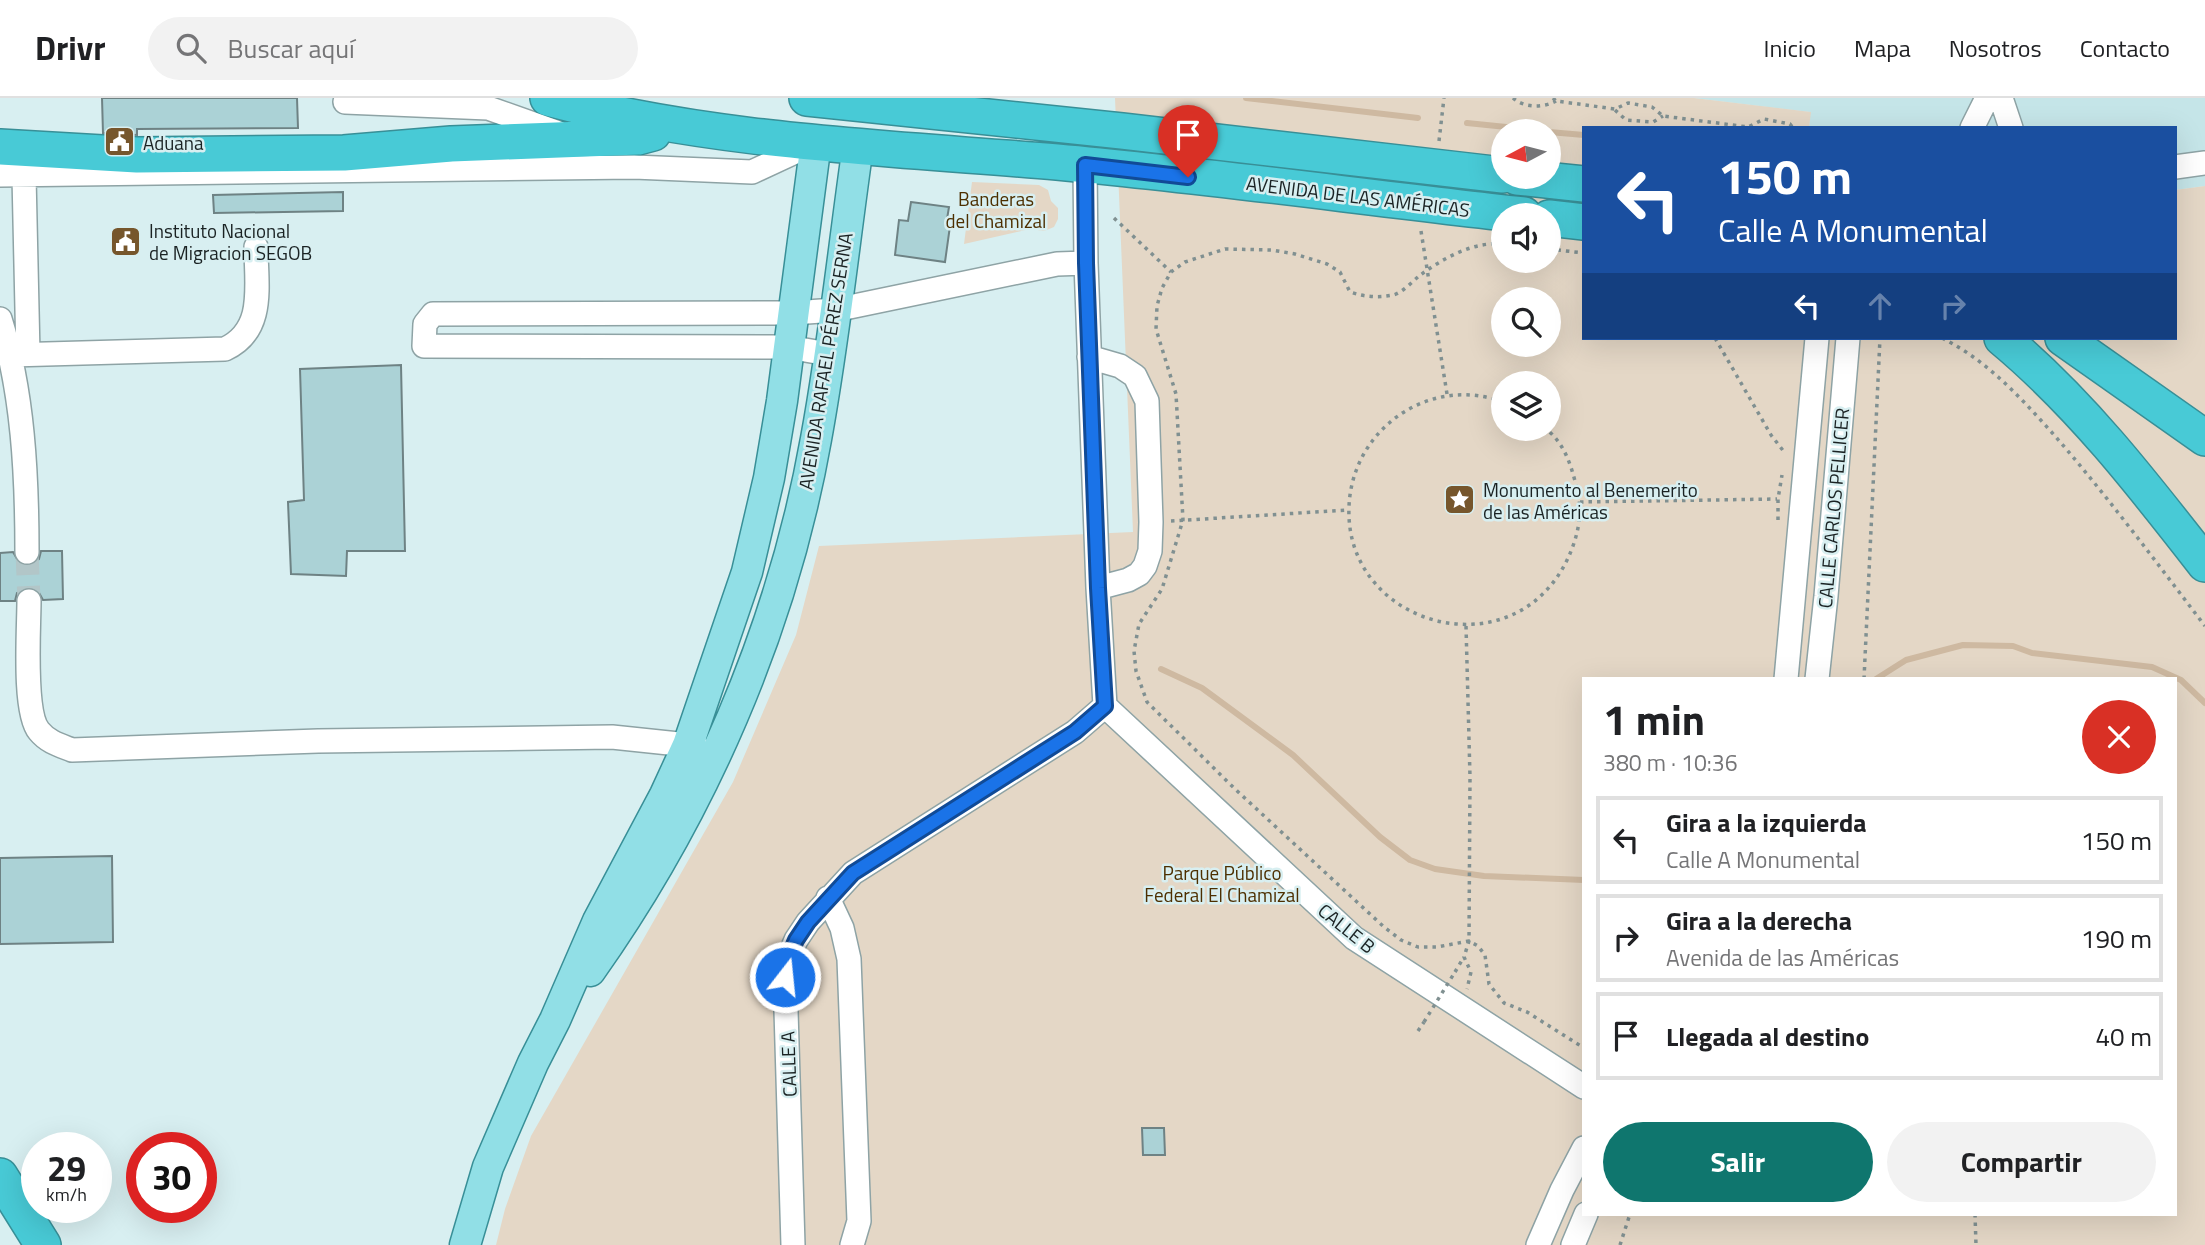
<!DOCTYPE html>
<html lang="es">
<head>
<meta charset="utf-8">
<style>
  :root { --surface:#fff; --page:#f2f2f2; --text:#202124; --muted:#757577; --line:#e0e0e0; --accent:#0f766e }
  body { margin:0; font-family:"Titillium Web",sans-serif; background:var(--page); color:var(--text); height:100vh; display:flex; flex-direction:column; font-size:26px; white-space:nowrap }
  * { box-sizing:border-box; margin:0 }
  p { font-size:23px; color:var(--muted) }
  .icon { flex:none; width:38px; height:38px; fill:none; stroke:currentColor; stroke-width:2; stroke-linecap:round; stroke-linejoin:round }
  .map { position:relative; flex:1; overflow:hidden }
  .side { position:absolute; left:1582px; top:579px; width:595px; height:539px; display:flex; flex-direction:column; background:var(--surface); border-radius:0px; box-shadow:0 7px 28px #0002 }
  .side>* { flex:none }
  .top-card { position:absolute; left:1582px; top:28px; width:595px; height:214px; border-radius:0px; box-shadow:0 7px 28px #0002; background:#1a4fa0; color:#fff; overflow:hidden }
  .needle { width:46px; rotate:263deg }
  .fabs { position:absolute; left:1491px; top:21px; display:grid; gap:14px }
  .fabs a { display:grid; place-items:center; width:70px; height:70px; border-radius:50%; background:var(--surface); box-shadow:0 7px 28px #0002; font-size:35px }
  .speed { position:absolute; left:21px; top:1034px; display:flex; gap:14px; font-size:35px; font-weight:700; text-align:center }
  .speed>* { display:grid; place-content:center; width:91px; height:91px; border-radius:50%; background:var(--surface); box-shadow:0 7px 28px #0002; line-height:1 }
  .speed small { font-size:18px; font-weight:400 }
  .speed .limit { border:10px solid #d22; background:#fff; color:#111 }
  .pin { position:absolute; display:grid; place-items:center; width:60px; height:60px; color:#fff; margin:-72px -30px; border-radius:50% 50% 50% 0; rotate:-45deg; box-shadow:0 0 7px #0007 }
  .pin .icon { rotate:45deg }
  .me { position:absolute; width:77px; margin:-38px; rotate:16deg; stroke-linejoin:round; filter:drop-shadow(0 0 5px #0008) }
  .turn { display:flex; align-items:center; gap:24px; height:147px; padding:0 21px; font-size:32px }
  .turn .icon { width:91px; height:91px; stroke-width:2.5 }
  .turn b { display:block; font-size:49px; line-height:60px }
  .lanes { display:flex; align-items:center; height:66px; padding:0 21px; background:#0003; justify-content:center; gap:35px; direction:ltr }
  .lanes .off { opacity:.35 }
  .round { display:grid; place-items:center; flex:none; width:74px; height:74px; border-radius:37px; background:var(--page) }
  .headline { display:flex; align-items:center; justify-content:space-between; height:119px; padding:0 21px }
  h1 { font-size:42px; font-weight:700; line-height:52px }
  .button { display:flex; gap:14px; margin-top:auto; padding:14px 21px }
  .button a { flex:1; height:80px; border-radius:42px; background:var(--accent); color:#fff; font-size:28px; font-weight:700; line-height:80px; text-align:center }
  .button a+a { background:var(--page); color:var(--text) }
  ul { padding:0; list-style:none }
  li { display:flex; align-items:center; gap:21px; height:88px; margin:0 14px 10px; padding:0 7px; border:4px solid var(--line); border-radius:0px }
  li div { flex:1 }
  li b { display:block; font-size:26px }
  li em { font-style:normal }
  header { display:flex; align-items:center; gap:42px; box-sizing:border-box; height:98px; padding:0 35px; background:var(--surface); border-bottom:2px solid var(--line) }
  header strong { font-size:33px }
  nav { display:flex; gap:38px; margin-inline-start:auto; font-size:24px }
  .search { width:490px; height:63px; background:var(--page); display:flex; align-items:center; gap:18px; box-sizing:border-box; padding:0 24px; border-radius:38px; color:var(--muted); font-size:26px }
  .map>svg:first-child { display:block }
  .built { fill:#c5e5e8 }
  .green { fill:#e4d7c6; fill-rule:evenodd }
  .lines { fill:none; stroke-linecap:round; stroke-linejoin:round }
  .stream { stroke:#ceb9a1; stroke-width:6 }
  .building { fill:#abd2d6; stroke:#6e8284; stroke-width:2 }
  .minor-tunnel { stroke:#b2c6c8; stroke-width:23; stroke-dasharray:23 11; stroke-linecap:butt }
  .minor-casing { stroke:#8ea3a5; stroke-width:26 }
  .major-casing { stroke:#388f97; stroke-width:33 }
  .highway-casing { stroke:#388f97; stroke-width:38 }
  .path { stroke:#809091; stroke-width:3.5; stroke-dasharray:3.5 5; stroke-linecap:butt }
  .minor { stroke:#fff; stroke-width:23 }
  .major { stroke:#91dfe6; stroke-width:30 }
  .highway { stroke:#48cad6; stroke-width:35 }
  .path-bridge { stroke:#809091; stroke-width:3.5; stroke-dasharray:3.5 5; stroke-linecap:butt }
  .route-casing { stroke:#114b97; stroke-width:18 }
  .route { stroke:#1a73e8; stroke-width:12 }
  .labels { text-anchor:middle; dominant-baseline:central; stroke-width:5; stroke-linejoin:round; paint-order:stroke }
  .poi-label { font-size:19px; fill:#1a2223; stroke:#d8eff1; text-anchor:start }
  .street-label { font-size:19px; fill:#1a2223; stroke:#d8eff1 }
  .park-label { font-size:19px; fill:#4d2f00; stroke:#d8eff1 }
</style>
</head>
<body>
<header>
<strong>Drivr</strong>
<div class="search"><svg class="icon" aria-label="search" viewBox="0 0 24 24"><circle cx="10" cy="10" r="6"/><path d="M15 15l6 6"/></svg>Buscar aquí</div>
<nav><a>Inicio</a><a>Mapa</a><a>Nosotros</a><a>Contacto</a></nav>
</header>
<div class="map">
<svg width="2205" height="1147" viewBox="0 0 2205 1147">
  <rect width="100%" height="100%" fill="#d8eff1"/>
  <path class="built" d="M1694,0H2205V88L2175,92V30H1809L1810,14Z"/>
  <path class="green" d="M1115,0H1694L1811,14L1809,30H1584V240H2175V92L2205,88V1147H496L505,1111L531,1038L733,684L796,537L819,448L1133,434ZM1503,33H1549V79H1503ZM1503,117H1549V163H1503ZM1503,201H1549V247H1503ZM1503,285H1549V331H1503ZM1584,581H2175V1116H1584Z
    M972,84L1039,87L1048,92L1051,103L1058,110V121L1054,129L1044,133L1030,131L964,146Z"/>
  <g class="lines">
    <path class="stream" d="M1246,0L1418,20
      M1467,25L1546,33
      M1549,34L1584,37
      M1161,571L1202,590L1293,657L1380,739L1410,762L1435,771L1484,778L1584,782
      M1876,581L1906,562L1963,547L2013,548L2032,555L2152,569L2181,582L2205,605"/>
  </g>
  <path class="building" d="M102,0H297L298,30L137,31V37L103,35Z
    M343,94V113L214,115L213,97Z
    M911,104L949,109L946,127L950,128L945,164L895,157L899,122L908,123Z
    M401,267L405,453H347L346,478L291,476L288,404L304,402L300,271Z
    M41,453H62L63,501L43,502L37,491L29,489L17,495L15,503H0V455L13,454L20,466L28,468L39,461Z
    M112,758L113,844L0,846V760Z
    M1142,1030H1164L1165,1057H1143Z"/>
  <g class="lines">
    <path class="minor-tunnel" d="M27,454L29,503"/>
    <defs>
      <path id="minor" d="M2001,0L2011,30
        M345,4L488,10L559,35
        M1972,30L1987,0
        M1085,67L1086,165L1098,490L1105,608
        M2175,69L2205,65
        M0,77L634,69L752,74L810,47
        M24,78L28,256
        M0,221C23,294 27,377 27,454
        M828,256L788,249L424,248L425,226L433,216L793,215L835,212L1057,166L1086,165
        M11,257L225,251C266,232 256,187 256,149
        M1089,259L1120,268L1135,278L1147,303L1151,424L1150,453L1145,468L1139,476L1128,482L1098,490
        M29,503C29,530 23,614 39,633C48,644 59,647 72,652L318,643L612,639L688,647L701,652
        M1786,581L1817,240
        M1817,581L1826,498L1848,240
        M1105,608L1354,840L1584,989
        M828,800L842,830L849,861L859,1123L852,1147
        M793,1147L785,879L787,863L796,842L808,824L853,775L1075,634L1105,608
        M1538,1147L1562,1092L1584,1050
        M1573,1147L1586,1116"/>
      <path id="major" d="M590,873C702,715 782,532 816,341C834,244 844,145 858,48
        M465,1147L488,1069L533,965L555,922L598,823L665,697L688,647L747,474L769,380L782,303L816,44"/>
      <path id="highway" d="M548,0C714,44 887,50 1057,64C1213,78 1368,100 1524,117
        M807,0L1122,33L1503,77
        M0,49L137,57L344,55L451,46L638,39L653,35
        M1517,79L1584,86
        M1549,120L1584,124
        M2002,240C2080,305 2142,385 2205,466
        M2063,240L2205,340
        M0,1078L43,1147"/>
    </defs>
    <use href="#minor" class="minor-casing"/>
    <use href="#major" class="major-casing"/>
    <use href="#highway" class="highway-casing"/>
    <path class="path" d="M1513,0C1524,10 1543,10 1556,3
      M1553,0L1556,3L1615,11L1628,5L1652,9L1663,18L1748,29L1764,21L1790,26L1793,30
      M1615,12L1626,22L1653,24L1663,18
      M1439,43L1444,0
      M1114,120L1171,174
      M1421,133L1447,296
      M1503,146C1474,143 1443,160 1419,178C1412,184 1402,195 1393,197C1378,200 1365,199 1350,194L1340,174L1327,166L1295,156L1272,152L1225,151L1185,164L1171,174L1162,190L1157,208L1156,231L1176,296L1183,422L1162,491L1139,526L1134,553L1136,573L1147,604L1235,691L1384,829L1401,842L1418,849H1437L1469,843L1478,848L1485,857L1489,886L1504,905L1527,914L1584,950
      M1549,151L1584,155
      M1715,240L1771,337L1785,355
      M1942,240C1988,263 2022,301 2055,338C2108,399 2156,464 2205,528
      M1503,304C1434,278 1360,325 1350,397C1333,526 1514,580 1569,458C1577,440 1583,416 1578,396C1573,373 1566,346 1546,331
      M1580,404L1777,401
      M1778,422V401L1782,377
      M1171,423L1348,412
      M1466,528L1470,679L1469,843L1464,859L1471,874L1467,891
      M1864,581L1880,240
      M1455,874L1464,859
      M1418,933L1424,924
      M1975,1116L1976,1147
      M1620,1147L1630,1116"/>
    <use href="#minor" class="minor"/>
    <use href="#major" class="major"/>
    <use href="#highway" class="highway"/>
    <path class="path-bridge" d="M1424,924L1455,874"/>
  </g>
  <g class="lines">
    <defs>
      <path id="route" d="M785,879L787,863L796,842L808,824L853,775L1075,634L1105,608L1098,490L1086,165L1085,67L1188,79"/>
    </defs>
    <use href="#route" class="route-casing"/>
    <use href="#route" class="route"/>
  </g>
  <defs>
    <symbol id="civic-square" viewBox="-11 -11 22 22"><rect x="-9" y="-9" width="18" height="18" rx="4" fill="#76562c" stroke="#d8eff1"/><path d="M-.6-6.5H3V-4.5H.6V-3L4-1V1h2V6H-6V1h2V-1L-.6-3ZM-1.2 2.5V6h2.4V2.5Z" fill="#fff"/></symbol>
    <symbol id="sight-square" viewBox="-11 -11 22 22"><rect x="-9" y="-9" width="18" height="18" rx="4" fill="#76562c" stroke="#d8eff1"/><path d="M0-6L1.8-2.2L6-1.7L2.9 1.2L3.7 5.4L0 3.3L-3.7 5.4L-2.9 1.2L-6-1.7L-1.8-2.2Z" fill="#fff"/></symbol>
  </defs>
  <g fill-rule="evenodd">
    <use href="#civic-square" x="102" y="26" width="35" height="35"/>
    <use href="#civic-square" x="108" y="126" width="35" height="35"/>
    <use href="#sight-square" x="1442" y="384" width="35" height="35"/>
  </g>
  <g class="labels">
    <g class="poi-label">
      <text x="143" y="44">Aduana</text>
      <text x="149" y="132">Instituto Nacional<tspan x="149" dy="22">de Migracion SEGOB</tspan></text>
      <text x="1483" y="391">Monumento al Benemerito<tspan x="1483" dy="22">de las Américas</tspan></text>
    </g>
    <g class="street-label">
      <text transform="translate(1358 98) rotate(7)">AVENIDA DE LAS AMÉRICAS</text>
      <text transform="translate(825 263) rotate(-81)">AVENIDA RAFAEL PÉREZ SERNA</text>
      <text transform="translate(1833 410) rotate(-85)">CALLE CARLOS PELLICER</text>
      <text transform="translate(1347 830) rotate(39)">CALLE B</text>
      <text transform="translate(788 966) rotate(-92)">CALLE A</text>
    </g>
    <g class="park-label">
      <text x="996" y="100">Banderas<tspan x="996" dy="22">del Chamizal</tspan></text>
      <text x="1222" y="774">Parque Público<tspan x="1222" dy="22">Federal El Chamizal</tspan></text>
    </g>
  </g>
</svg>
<div class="fabs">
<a><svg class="needle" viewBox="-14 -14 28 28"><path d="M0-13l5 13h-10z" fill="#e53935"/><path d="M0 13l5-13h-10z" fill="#757577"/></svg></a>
<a><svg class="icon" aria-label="sound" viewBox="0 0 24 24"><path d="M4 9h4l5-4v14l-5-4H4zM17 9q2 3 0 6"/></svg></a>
<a><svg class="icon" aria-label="search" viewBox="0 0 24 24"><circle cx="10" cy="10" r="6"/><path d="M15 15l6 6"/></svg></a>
<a><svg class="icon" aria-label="layers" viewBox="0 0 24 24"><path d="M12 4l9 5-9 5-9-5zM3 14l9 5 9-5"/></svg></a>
</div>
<div class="speed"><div>29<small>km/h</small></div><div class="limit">30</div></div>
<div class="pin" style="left:1188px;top:79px;background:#d93025"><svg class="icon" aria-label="arrive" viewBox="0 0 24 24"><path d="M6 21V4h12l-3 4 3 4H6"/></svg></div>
<svg class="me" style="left:785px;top:879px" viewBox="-20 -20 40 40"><circle r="17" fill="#1a73e8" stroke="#fff" stroke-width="3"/><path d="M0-11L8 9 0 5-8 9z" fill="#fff"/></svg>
<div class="top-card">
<div class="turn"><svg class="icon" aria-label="left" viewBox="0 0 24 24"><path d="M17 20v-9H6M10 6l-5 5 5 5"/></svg><div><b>150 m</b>Calle A Monumental</div></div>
<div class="lanes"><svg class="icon" aria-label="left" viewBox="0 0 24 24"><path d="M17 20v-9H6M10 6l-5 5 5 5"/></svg><svg class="icon off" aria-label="ahead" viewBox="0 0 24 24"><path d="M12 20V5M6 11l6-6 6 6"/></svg><svg class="icon off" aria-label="right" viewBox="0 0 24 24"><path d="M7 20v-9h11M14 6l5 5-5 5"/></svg></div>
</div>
<section class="side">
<div class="headline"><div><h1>1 min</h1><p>380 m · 10:36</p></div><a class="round" style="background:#d93025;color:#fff"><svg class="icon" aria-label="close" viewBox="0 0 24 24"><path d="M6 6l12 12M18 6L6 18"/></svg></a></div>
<ul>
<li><svg class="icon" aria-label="left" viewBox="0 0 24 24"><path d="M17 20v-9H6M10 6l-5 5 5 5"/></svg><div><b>Gira a la izquierda</b><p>Calle A Monumental</p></div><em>150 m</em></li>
<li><svg class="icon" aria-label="right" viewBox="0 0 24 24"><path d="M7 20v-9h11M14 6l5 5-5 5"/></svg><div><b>Gira a la derecha</b><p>Avenida de las Américas</p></div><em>190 m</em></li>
<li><svg class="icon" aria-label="arrive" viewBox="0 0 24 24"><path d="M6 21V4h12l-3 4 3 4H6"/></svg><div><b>Llegada al destino</b></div><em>40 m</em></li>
</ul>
<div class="button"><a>Salir</a><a>Compartir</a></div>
</section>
</div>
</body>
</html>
